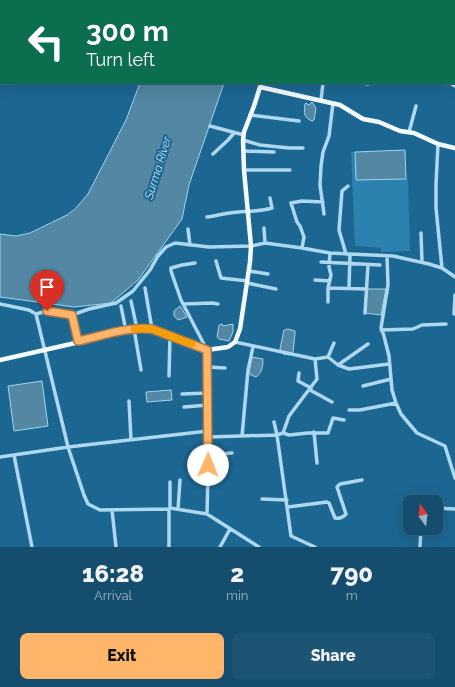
<!DOCTYPE html>
<html lang="en">
<head>
<meta charset="utf-8">
<style>
  :root { --surface:#154d6e; --page:#1e5473; --text:#f1f3f6; --muted:#9db4c2; --line:#346481; --accent:#ffb66b }
  body { margin:0; font-family:Raleway,sans-serif; background:var(--page); color:var(--text); height:100vh; display:flex; flex-direction:column; font-size:15px; white-space:nowrap }
  * { box-sizing:border-box; margin:0 }
  p { font-size:13px; color:var(--muted) }
  .icon { flex:none; width:22px; height:22px; fill:none; stroke:currentColor; stroke-width:2; stroke-linecap:round; stroke-linejoin:round }
  .map { position:relative; height:547px; overflow:hidden }
  .sheet { display:flex; flex-direction:column; background:var(--surface); flex:1 }
  .sheet>* { flex:none }
  .banner { position:absolute; left:0px; top:0px; width:455px; height:84px; box-shadow:0 4px 16px #0002,0 0 0 1px var(--line); background:#0b6e4f; color:#fff; overflow:hidden }
  .needle { width:26px; rotate:345deg }
  .tools { position:absolute; left:403px; top:495px; display:grid; gap:8px }
  .tools a { display:grid; place-items:center; width:40px; height:40px; border-radius:8px; background:var(--surface); box-shadow:0 4px 16px #0002,0 0 0 1px var(--line); font-size:20px }
  .pin { position:absolute; display:grid; place-items:center; width:34px; height:34px; color:#fff; margin:-41px -17px; border-radius:50% 50% 50% 0; rotate:-45deg; box-shadow:0 0 4px #0007 }
  .pin .icon { rotate:45deg }
  .me { position:absolute; width:44px; margin:-22px; rotate:1deg; stroke-linejoin:round; filter:drop-shadow(0 0 3px #0008) }
  .turn { display:flex; align-items:center; gap:14px; height:84px; padding:0 20px; font-size:18px }
  .turn .icon { width:52px; height:52px; stroke-width:2.5 }
  .turn b { display:block; font-size:28px; line-height:34px }
  .eta { display:flex; justify-content:space-evenly; align-items:center; height:68px; text-align:center }
  .eta b { font-size:24px; font-weight:800; line-height:28px }
  .primary-button { display:flex; gap:8px; margin-top:auto; padding:8px 20px }
  .primary-button a { flex:1; height:46px; border-radius:8px; background:var(--accent); color:#111; font-size:16px; font-weight:800; line-height:46px; text-align:center }
  .primary-button a+a { background:var(--page); color:var(--text) }
  .map>svg:first-child { display:block }
  .green { fill:#2c81ae }
  .water { fill:#5387a3; stroke:#a0d5f0 }
  .lines { fill:none; stroke-linecap:round; stroke-linejoin:round }
  .minor { stroke:#add8ef; stroke-width:3.5 }
  .major { stroke:#f4fbff; stroke-width:4.5 }
  .route-casing { stroke:#a67646; stroke-width:10 }
  .route { stroke:#ffb66b; stroke-width:7 }
  .slow { stroke:#f59e0b; stroke-width:7 }
  .labels { text-anchor:middle; dominant-baseline:central; stroke-width:4; stroke-linejoin:round; paint-order:stroke }
  .water-label { font-size:12px; font-style:italic; fill:#bce2f6; stroke:#1c6792 }
</style>
</head>
<body>
<div class="map">
<svg width="455" height="547" viewBox="0 0 455 547">
  <rect width="100%" height="100%" fill="#1c6792"/>
  <path class="green" d="M351,152H355L356,180L408,179L410,251L381,252V248L355,246Z"/>
  <path class="water" d="M169,0H253L168,1Z
    M140,83H224L189,185L182,219L138,280L111,303L74,307L0,297V234L16,236L30,233L67,215L75,209L88,194L126,120Z
    M312,102L316,108L314,120L312,121C303,117 304,113 305,104L306,103L309,105Z
    M405,150L406,179L356,180L355,152Z
    M369,289H386L381,315L365,313L367,290Z
    M180,306L187,317L178,320L174,316V311Z
    M222,324L223,326L233,324V332L229,341L219,339L217,337L219,325Z
    M288,329L295,331V333L293,352L289,355L283,354L280,349L284,330Z
    M252,357L263,359C263,366 262,373 256,377L251,375L249,372Z
    M42,381L48,426L14,431L8,386Z
    M171,390L172,400L147,402L146,392Z"/>
  <g class="lines">
    <path class="minor" d="M340,0L341,1
      M372,0V1
      M425,0V1
      M28,1L31,0
      M148,1V0
      M316,1V0
      M0,10H1
      M363,83L368,84
      M450,83L455,86
      M321,100L323,83
      M250,115L299,121
      M210,126L244,135
      M409,132L416,106
      M243,140L260,145L289,148H303
      M438,144L436,184V208L442,268
      M243,151L274,152
      M213,154L228,140L234,133
      M244,170H290
      M324,214L320,185L321,166L323,152L329,136L333,103
      M207,217C215,216 222,214 230,213C244,211 258,212 272,208L270,198
      M264,228L265,243
      M188,229L190,245
      M421,233L422,262
      M302,248L304,237L300,226L297,222L291,203L302,201L323,202
      M346,254L339,230L342,191L348,186
      M387,256L388,285L381,328L384,336L389,356L392,390L396,403L401,414L417,433L445,446L455,478
      M216,261L221,278L248,281
      M321,262L380,265
      M195,263L182,265L171,268V271L181,300L207,350L209,437L207,514
      M249,271L268,274
      M315,280L330,281
      M247,283L276,289
      M145,288L152,329
      M328,288L367,289
      M349,288L350,254
      M131,301L137,329
      M328,302V288L331,275L329,267L330,253
      M0,304L29,310L36,314L47,311L72,315L89,309L116,303L133,291L150,270L158,256L166,247L175,243L209,247L251,246L265,243L302,248L330,253L393,256L429,264L442,268L455,277
      M183,304L212,303L218,304
      M121,306L126,331
      M365,313L368,265
      M36,314L68,447L84,495L88,504L100,510L169,509L170,508L207,514L259,547
      M454,314L455,295
      M72,315L78,341
      M134,329L141,370
      M381,330L413,329L422,325L446,324
      M235,342L315,359L328,357L334,343
      M328,357L338,365L349,369L389,364
      M338,365L368,344
      M208,367L225,368
      M299,373L298,381L311,388
      M169,376L170,336
      M363,386L391,379
      M310,390L332,402
      M182,394L208,393
      M129,401L131,440
      M184,407L208,405
      M349,410H360L396,403
      M274,422L277,435L291,536L315,547
      M314,432L317,463
      M283,433L289,416L317,379L315,359
      M242,436L248,370L253,347
      M209,437L277,435L283,433L289,435L308,433H328L333,418L344,420
      M14,455L32,547
      M208,455L232,453
      M0,457L68,447L208,431
      M170,482V508
      M262,499L287,500
      M288,507L327,502L329,503L335,518C339,519 344,517 346,514L337,487L340,484L362,480
      M436,508L455,509
      M169,509V547
      M178,509L180,480
      M112,510L116,547
      M220,547L230,529
      M420,547L421,528"/>
    <path class="major" d="M0,360L137,329H152L207,350L228,347L235,342L237,337L240,329L250,262L251,246L244,170L243,140L244,132L254,106L260,87L340,105L363,119L379,122L400,131L414,133L438,144L455,148"/>
  </g>
  <g class="lines">
    <defs>
      <path id="route" d="M47,311L72,315L78,341C102,336 128,326 152,329L207,350L208,465"/>
    </defs>
    <use href="#route" class="route-casing"/>
    <use href="#route" class="route"/>
    <path class="slow" d="M134,329H152L192,344"/>
  </g>
  <g class="labels">
    <g class="water-label">
      <text transform="translate(158 168) rotate(-73)">Surma River</text>
    </g>
  </g>
</svg>
<div class="tools">
<a><svg class="needle" viewBox="-14 -14 28 28"><path d="M0-13l5 13h-10z" fill="#e53935"/><path d="M0 13l5-13h-10z" fill="#9db4c2"/></svg></a>
</div>
<div class="pin" style="left:47px;top:311px;background:#d93025"><svg class="icon" aria-label="arrive" viewBox="0 0 24 24"><path d="M6 21V4h12l-3 4 3 4H6"/></svg></div>
<svg class="me" style="left:208px;top:465px" viewBox="-20 -20 40 40"><circle r="19" fill="#fff"/><path d="M0-13L10 11 0 6-10 11z" fill="#ffb66b"/></svg>
<div class="banner">
<div class="turn"><svg class="icon" aria-label="left" viewBox="0 0 24 24"><path d="M17 20v-9H6M10 6l-5 5 5 5"/></svg><div><b>300 m</b>Turn left</div></div>
</div>
</div>
<section class="sheet">
<div class="eta">
<div><b>16:28</b><p>Arrival</p></div>
<div><b>2</b><p>min</p></div>
<div><b>790</b><p>m</p></div>
</div>
<div class="primary-button"><a>Exit</a><a>Share</a></div>
</section>
</body>
</html>
